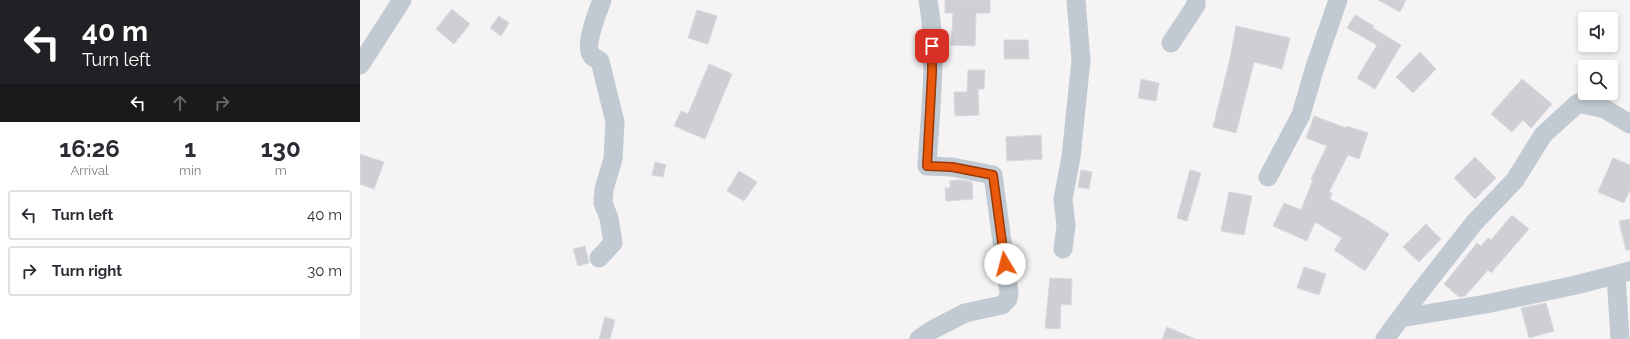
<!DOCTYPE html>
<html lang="en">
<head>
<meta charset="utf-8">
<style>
  :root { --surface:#fff; --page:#f2f2f3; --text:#2b2b33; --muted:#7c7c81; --line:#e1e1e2 }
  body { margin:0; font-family:Raleway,sans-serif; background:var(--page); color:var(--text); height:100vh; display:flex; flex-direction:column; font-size:15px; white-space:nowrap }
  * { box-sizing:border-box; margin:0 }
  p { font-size:13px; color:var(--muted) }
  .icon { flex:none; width:22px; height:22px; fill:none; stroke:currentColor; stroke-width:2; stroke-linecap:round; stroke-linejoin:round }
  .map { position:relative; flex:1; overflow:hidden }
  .panel { display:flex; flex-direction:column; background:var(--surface); width:360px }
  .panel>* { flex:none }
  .hud { background:#202124; color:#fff; overflow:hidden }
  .fabs { position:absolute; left:1218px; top:12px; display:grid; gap:8px }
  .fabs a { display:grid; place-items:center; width:40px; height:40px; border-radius:4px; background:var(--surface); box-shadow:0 2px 6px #0003; font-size:20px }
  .pin { position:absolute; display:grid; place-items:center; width:34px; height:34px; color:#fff; margin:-17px; border-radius:8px; box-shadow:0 2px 6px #0006 }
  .me { position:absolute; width:44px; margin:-22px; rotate:352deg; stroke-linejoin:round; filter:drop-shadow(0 0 3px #0008) }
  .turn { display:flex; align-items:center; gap:14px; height:84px; padding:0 16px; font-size:18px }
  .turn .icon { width:52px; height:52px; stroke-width:2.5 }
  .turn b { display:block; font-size:28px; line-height:34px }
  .lanes { display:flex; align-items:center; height:38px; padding:0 16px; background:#0003; justify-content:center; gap:20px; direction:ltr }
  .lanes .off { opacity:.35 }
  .eta { display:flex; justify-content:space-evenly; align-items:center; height:68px; text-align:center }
  .eta b { font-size:24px; font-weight:700; line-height:28px }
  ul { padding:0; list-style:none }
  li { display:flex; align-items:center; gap:12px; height:50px; margin:0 8px 6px; padding:0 8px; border:2px solid var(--line); border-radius:4px }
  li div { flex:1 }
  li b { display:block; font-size:15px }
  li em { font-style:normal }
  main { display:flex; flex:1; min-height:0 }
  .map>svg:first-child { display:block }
  .building { fill:#cdcfd5; stroke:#d7d9de }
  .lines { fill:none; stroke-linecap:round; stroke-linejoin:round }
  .minor { stroke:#c1cad2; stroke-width:19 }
  .route-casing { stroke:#983908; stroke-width:10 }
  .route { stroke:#ea580c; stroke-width:7 }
</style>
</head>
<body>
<main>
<section class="panel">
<div class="hud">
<div class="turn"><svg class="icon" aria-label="left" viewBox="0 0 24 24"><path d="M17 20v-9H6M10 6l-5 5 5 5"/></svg><div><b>40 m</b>Turn left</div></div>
<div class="lanes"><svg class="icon" aria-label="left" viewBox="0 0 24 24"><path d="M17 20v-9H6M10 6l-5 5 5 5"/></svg><svg class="icon off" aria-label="ahead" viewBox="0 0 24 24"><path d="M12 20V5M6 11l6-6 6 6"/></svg><svg class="icon off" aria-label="right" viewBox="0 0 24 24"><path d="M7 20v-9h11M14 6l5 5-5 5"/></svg></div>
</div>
<div class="eta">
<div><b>16:26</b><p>Arrival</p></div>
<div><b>1</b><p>min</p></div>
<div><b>130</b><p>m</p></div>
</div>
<ul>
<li><svg class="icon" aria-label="left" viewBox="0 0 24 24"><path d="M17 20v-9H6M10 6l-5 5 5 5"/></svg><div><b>Turn left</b></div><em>40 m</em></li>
<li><svg class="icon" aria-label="right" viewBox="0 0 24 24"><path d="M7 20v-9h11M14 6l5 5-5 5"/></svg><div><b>Turn right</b></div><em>30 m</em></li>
</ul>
</section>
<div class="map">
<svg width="1270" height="339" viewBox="0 0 1270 339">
  <rect width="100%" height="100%" fill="#f5f3f3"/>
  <path class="building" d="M585,0H630V13H616L615,46L591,45L593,13H585Z
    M1018,0H1046L1040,12Z
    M92,9L110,24L94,44L76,29Z
    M337,10L357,16L348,44L328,38Z
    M995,15L1014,26L1013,28L1041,45L1015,89L997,78L1017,45L987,28Z
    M139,16L149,23L141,36L130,28Z
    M876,26L930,38L922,69L894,62L876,133L853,127L869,63Z
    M644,40H668L669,59H644Z
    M1060,52L1076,69L1053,93L1036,77Z
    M349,64L372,74L345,139L314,126L321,111L328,114Z
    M608,70H625L624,89H618L619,115L595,116L594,92H607Z
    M781,79L799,83L796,101L778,98Z
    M1162,79L1192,104L1171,128L1163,120L1152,132L1131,114Z
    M954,116L986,128V126L1008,133L999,159L988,155L969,192L972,193L970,199L1006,219L1029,234L1005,271L974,250L982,238L955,222L947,241L913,226L924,203L941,210L953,180L951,179L967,146L946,138Z
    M681,135L682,159L647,161L646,137Z
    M0,154L24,162L14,189L0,184Z
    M1115,157L1136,178L1115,199L1094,178Z
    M1253,158L1270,165V190L1264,203L1238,192Z
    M295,162L306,165L303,177L292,175Z
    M721,170L732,172L729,189L718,187Z
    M830,170L841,173L827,221L817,218Z
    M379,171L397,182L384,201L367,191Z
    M602,180L612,182L613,199L586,201L585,188H590V181Z
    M869,192L892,196L884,235L861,231Z
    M1152,215L1169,229L1131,273L1128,270L1105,296L1099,297L1084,284L1117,243L1121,246L1128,238L1131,240Z
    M1270,219V250H1266L1259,221Z
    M1066,224L1081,239L1059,262L1043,247Z
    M225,246L229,263L218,266L213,249Z
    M944,267L966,274L959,295L937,288Z
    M690,278L712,279L711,305L701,304L700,329L685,328Z
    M1186,303L1194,331L1169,338L1161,308Z
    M245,317L255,320L250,339H239Z
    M807,327L835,339H802Z"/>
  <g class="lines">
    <path class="minor" d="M811,43L836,5V0
      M0,65L42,0
      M908,177L941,115L955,67L978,0
      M703,249L706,226L703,199L711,157L721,60L716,0
      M239,258L253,243L249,218L243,203L244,189L253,159L255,122L240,61C238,59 234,58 232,56C223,46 238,12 242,0
      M1256,275L1260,339
      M1041,318L1126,304L1216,285L1270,271
      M559,339L572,330L605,313L642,305L648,299L649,293L633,175L592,167L567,166C570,112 578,54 568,0
      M1025,339L1059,293L1114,223L1155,180L1183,135L1218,103L1245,109L1270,124"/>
  </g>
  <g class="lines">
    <defs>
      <path id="route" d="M572,46V73L567,166L592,167L633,175L645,264"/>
    </defs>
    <use href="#route" class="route-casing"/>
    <use href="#route" class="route"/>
  </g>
</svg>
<div class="fabs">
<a><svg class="icon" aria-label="sound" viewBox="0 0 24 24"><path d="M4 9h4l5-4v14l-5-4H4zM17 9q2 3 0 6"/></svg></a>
<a><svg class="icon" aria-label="search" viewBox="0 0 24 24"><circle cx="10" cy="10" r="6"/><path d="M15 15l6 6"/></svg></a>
</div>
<div class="pin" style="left:572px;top:46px;background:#d93025"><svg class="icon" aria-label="arrive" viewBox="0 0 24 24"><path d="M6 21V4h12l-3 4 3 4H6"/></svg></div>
<svg class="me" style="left:645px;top:264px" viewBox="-20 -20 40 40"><circle r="19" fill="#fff"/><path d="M0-13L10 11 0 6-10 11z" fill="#ea580c"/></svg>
</div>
</main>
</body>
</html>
